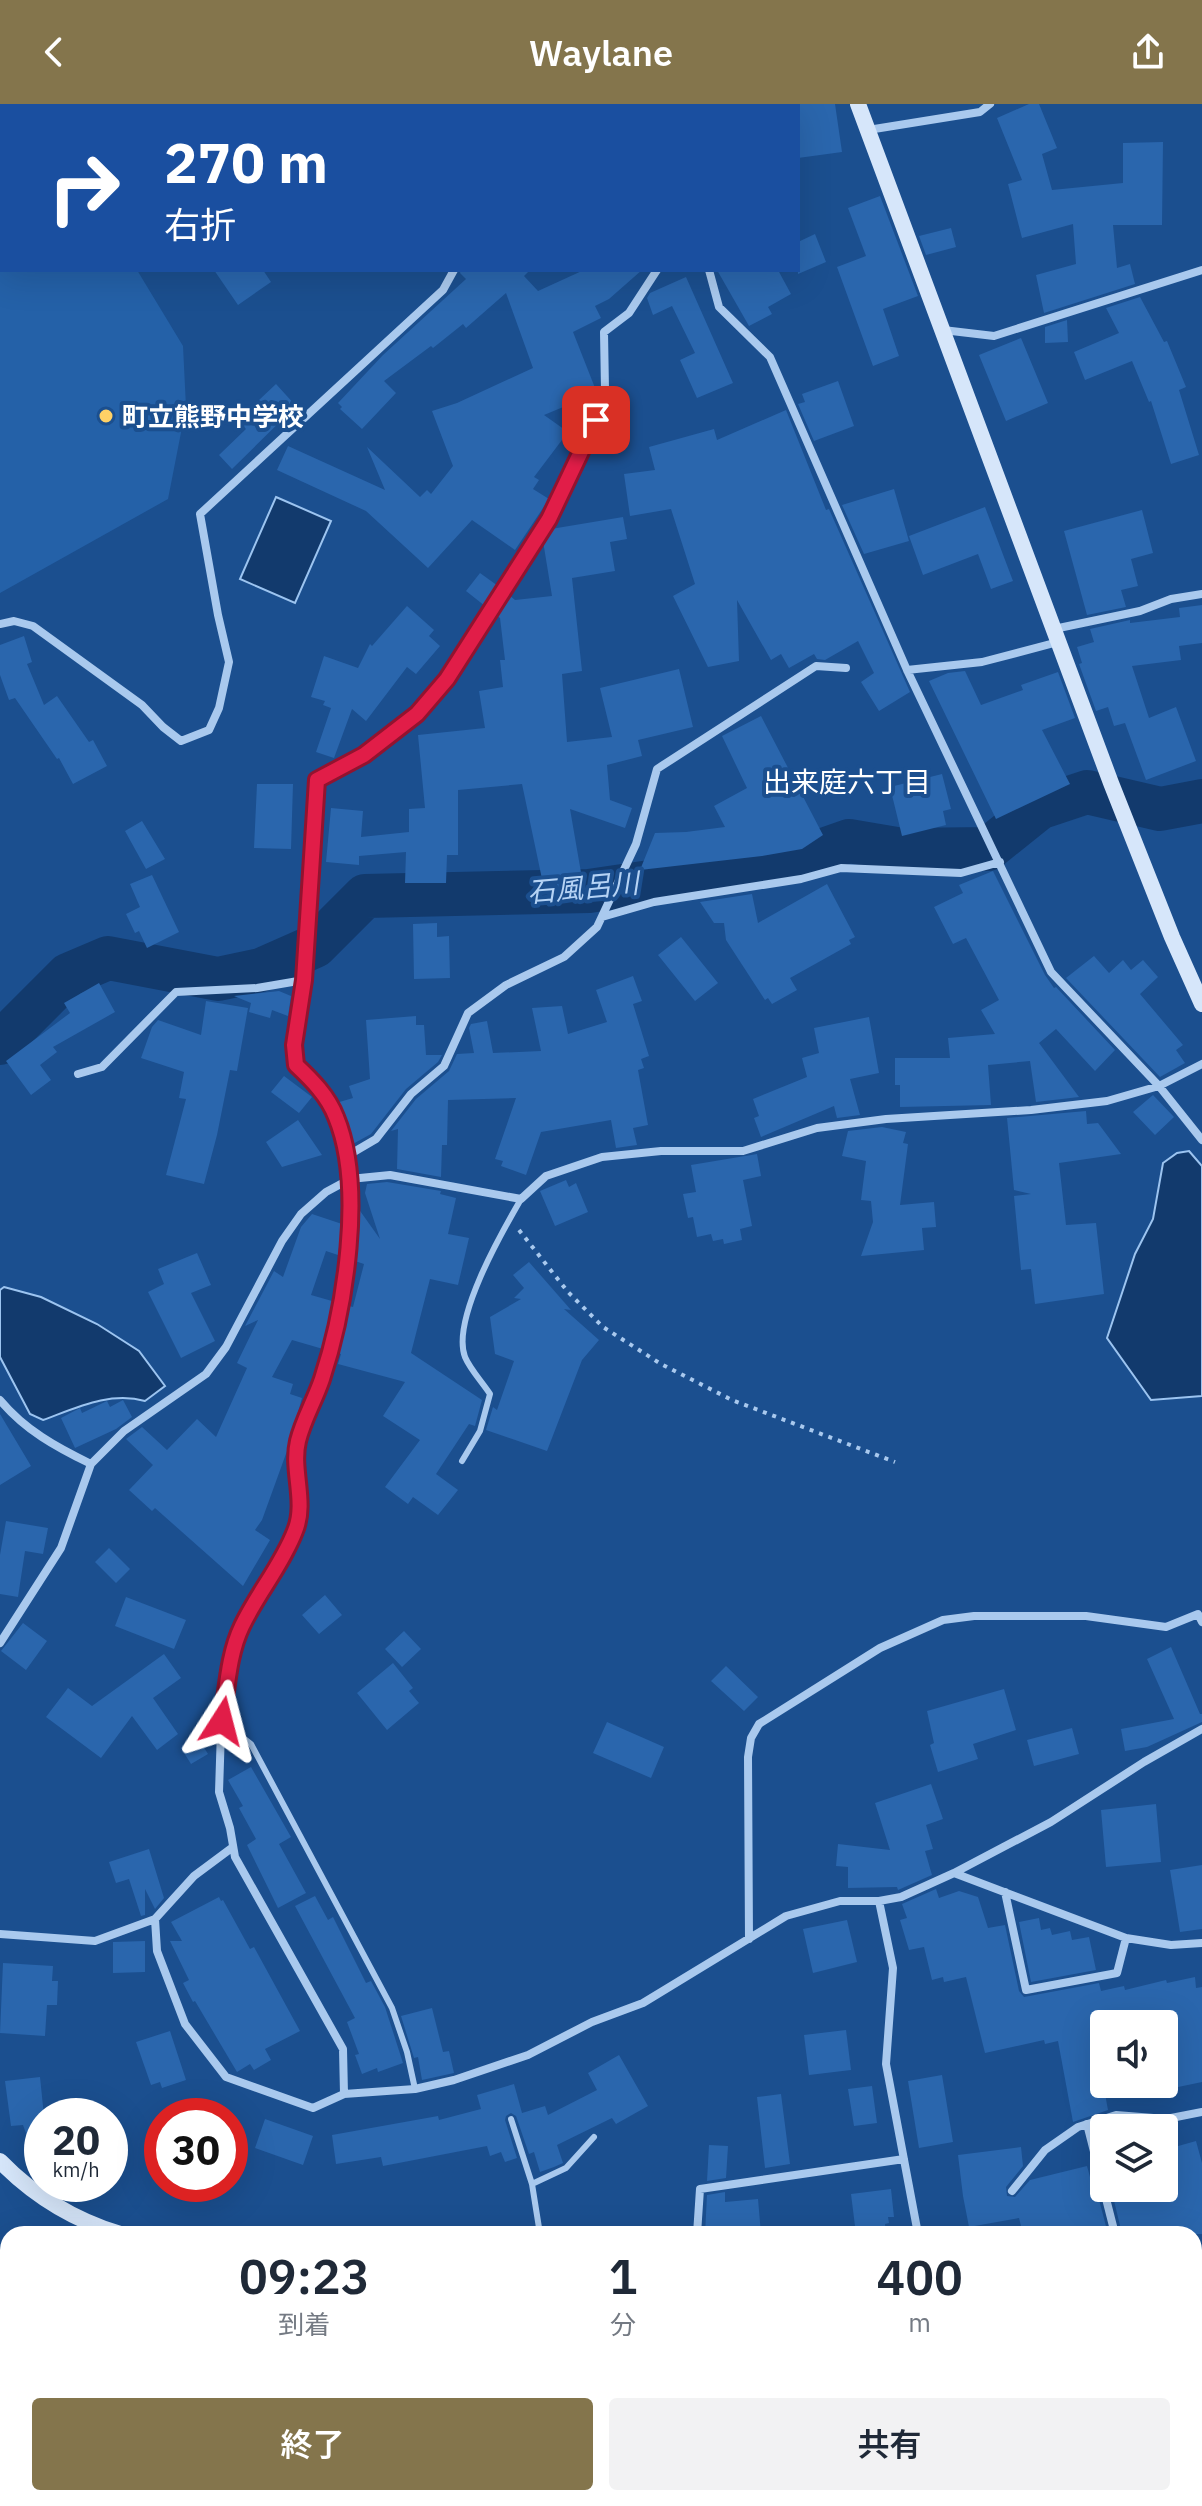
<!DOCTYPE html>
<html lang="ja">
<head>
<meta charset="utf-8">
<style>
  :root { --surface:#fff; --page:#f2f2f3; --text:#1f2937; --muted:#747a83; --accent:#84754c }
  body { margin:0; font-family:"IBM Plex Sans","Noto Sans JP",sans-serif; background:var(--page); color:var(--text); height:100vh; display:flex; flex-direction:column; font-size:30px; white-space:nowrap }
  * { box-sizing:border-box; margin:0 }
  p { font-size:26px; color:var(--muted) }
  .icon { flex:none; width:44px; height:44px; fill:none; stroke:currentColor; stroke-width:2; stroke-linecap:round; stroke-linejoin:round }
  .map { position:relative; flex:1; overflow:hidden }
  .side { position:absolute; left:0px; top:2122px; width:1202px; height:280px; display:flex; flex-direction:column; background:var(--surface); border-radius:24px 24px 0 0; box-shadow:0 8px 32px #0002 }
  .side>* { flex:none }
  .hud { position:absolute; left:0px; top:0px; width:800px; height:168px; box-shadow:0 8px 32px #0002; background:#1a4fa0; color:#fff; overflow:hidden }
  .controls { position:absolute; left:1090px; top:1906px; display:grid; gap:16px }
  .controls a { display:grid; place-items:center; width:88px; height:88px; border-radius:8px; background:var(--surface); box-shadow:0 8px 32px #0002; font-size:40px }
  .speed { position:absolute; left:24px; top:1994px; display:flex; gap:16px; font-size:40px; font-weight:700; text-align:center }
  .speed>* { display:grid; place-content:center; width:104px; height:104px; border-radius:50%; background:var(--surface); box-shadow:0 8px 32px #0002; line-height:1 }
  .speed small { font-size:20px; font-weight:400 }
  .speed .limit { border:12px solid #d22; background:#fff; color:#111 }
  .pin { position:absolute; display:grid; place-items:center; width:68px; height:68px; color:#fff; margin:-34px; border-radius:16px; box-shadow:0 4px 12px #0006 }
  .me { position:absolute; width:88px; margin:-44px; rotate:9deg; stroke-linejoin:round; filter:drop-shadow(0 0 6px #0008) }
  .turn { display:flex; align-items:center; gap:28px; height:168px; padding:0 32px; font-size:36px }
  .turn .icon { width:104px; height:104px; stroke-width:2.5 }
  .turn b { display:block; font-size:56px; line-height:68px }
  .eta { display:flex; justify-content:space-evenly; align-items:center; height:136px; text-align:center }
  .eta b { font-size:48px; font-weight:600; line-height:56px }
  .cta { display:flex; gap:16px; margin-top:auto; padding:16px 32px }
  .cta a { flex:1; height:92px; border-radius:8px; background:var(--accent); color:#fff; font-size:32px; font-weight:600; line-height:92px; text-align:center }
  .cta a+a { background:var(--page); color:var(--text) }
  header { display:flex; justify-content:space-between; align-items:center; height:104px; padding:0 32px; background:var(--accent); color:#fff; font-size:36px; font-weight:600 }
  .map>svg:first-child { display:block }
  .green { fill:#2461a8 }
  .water { fill:#123a6d; stroke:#9cc4f0; stroke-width:2 }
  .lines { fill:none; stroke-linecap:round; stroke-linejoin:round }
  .river { stroke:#123a6d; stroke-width:44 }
  .building { fill:#2a66ad }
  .path { stroke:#a9c9ee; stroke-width:4; stroke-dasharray:4 6; stroke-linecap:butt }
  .lane { stroke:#a9c9ee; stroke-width:6 }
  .street { stroke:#a9c9ee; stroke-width:8 }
  .secondary { stroke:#d6e6fa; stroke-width:16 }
  .route-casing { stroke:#92132f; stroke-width:20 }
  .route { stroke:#e11d48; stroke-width:14 }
  .poi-dot { fill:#ffd166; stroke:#1b4f8f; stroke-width:3 }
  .labels { text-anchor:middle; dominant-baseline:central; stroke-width:8; stroke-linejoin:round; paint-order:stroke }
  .poi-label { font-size:26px; font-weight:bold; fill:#fff; stroke:#1b4f8f; text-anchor:start }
  .neighbourhood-label { font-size:28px; fill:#fff; stroke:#1b4f8f }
  .water-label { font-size:28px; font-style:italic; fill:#b5d3f5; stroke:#1b4f8f }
</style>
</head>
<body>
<header><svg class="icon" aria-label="back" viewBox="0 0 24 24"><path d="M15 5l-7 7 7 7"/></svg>Waylane<svg class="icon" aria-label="share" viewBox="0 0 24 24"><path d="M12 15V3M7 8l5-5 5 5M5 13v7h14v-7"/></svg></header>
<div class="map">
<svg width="1202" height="2402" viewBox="0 0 1202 2402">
  <rect width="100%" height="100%" fill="#1b4f8f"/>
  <path class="green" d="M0,49H2V166H137L183,242L186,303L168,395L0,489Z
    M0,2175L8,2178V2394H141L142,2402H0Z
    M1194,2278H1199L1202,2286V2402H236L257,2394H1194Z"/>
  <path class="water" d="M276,393L331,417L295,499L240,475Z
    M1189,1047L1202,1062V1292L1151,1296L1107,1234L1135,1150L1153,1115L1163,1059L1177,1049Z
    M4,1183L41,1193L97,1220L139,1247L165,1282L145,1297C110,1287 76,1304 43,1316L30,1310L0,1253V1186Z"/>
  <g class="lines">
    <path class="river" d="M0,939L68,871L108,854L218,875L261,866L315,842L365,792L589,787L792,757L849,737L902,746L988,745L1039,704L1087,688L1160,705L1202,697"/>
  </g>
  <path class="building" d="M798,0H835L842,48L798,54Z
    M1029,0H1039L1057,44L1042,50L1052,86L1123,79V39L1163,38L1162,121H1113L1117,164L1130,160L1135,180L1044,209L1036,171L1076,160L1073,120L1022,134L1008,80L1022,76L997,14Z
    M880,92L918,192L883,205L899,252L873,262L837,163L866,152L848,104Z
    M951,124L956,143L926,151L919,132Z
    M815,130L826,158L798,170V138Z
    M214,166H263L271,178L238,201Z
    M461,166H530L524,172L538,187L584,166H642L609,195L595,202L601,214L573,228L597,289L544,311L568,328L534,373L539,376L533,385L549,395L515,446L472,416L428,464L366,407L277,366L288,342L385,386L367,343L420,393L427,386L431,390L453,362L432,307L457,299L533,264L506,189L466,224L463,220L433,244L431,242L384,277L396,289L362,325L340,305L342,303L338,299L383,251L466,175L460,169Z
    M717,166H778L791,190L768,203L772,210L749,222Z
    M686,173L733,279L697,294L680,256L695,249L672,202L653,211L647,194L650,189Z
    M1140,193L1164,238L1167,237L1186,283L1179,286L1199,351L1171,360L1151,297L1149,298L1132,257L1085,276L1074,248L1119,229L1106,204Z
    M1067,216L1068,238L1045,239V223Z
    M1021,234L1048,299L1006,317L979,251Z
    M838,277L854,322L814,337L798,300L805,298L802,290Z
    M276,280L296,302L232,365L219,351L246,325L238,316Z
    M786,306L826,406L829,405L910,588L879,607L861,578L874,569L858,537L825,556L817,555L814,550L789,564L781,550L771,556L737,496L739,557L708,563L673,492L695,480L671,405L630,412L624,370L655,366L649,343L714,325L717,336Z
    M894,385L909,437L864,450L842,401Z
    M985,403L1013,477L991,485L978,450L923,471L909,432Z
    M1142,406L1153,449L1131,455L1138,482L1121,486L1126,503L1087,511L1064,427Z
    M623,413L627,435L610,438L615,467L572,474L582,567L562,570L567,638L612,633L600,584L679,565L693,623L638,636L642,652L607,661L610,696L632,704L625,724L570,705L583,780L558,784L553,772L542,775L522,680L458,686V751H447L446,779H405L406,748L359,752V761L326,758L331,704L363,707L361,733L409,728V705L425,704L418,631L485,624L479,587L503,583L500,556H505L500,514L496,511L509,491L515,496L552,492L543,437L551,425Z
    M480,469L498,482L485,502L466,487Z
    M1202,501V539L1179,542L1181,556L1132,562L1149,614L1176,603L1196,657L1146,676L1125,619L1114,622L1108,603L1096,607L1079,560L1082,559L1077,543L1094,538L1090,525L1130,516V519L1180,513L1179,504Z
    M407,502L434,526L429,532L440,542L416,570L407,563L366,617L352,605L334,654L316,648L331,604L323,601L325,597L311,593L324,552L358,564L370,540L372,542Z
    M24,532L32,558L27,560L44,601L57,592L89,638L93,636L107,662L73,680L59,654L57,655L15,594L9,596L0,571V541Z
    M965,567L981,601L1023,586L1021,581L1058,568L1075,614L1042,626L1070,680L996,715L929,577L948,569Z
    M761,612L823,731L802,745L762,752L640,766L655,729L686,728L725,723L714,702L747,684L722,632Z
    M942,670L951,705L943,707L946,721L902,732L890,683Z
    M257,680H293L291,745L254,744Z
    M142,717L165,755L146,765L125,727Z
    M993,767L1045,871L1054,884L1056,883L1115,946L1095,967L1056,925L1039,939L1079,993L1036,998L1030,957L988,961L991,1001L900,1003V981H895V954H950L948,934L995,930L981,906L999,896L966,834L953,840L934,803L963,789L959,781Z
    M152,771L179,828L147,844L139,827L135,829L126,810L140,803L130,780Z
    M827,780L855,833L849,836L851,840L790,874L797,886L772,900L768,894L765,896L726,836L724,819H714L700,798L752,790L758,819Z
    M437,819V833L449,832L450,874L414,875L413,820Z
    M681,833L718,879L695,897L658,851Z
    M1094,852L1109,869L1123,856L1131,866L1143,856L1158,873L1140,890L1183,941L1176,946L1185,959L1160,973L1066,874Z
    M633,872L642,897L633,900L649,952L641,955L644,964L638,966L648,1021L633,1024L637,1041L616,1044L611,1016L541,1028L526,1071L501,1062L503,1057L495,1055L516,994L448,996L447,1041H442L441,1073L397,1065L398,1025L391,1027L416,995L449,967L457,950L474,949L469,924L471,920L487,917L493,949L541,947L532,904L562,902L568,930L607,918L596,886Z
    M99,879L115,908L53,943L57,948L40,961L51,976L31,991L6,957L70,909L64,899Z
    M279,887L291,892L288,912L272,906L270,914L249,908L251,899L234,892Z
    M206,897L248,904L237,967L230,966L217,1031L204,1080L166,1071L186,995L179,994L184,968L141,954L152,923L158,916L201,931Z
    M416,912V921H424L426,951H442L438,958L406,985L371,1030L351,1041L343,1010L336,999L353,994L349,982L370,975L366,916Z
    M869,913L879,969L850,975L860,1011L837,1014L834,1002L761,1033L754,1014L759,1012L753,995L807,973L802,954L819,949L814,924Z
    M284,972L312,993L299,1009L271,988Z
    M1153,991L1174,1013L1155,1031L1133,1008Z
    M1086,1007L1087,1020L1098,1019L1121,1050L1059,1059L1066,1121L1096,1119L1104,1190L1035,1200L1031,1165L1021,1166L1014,1092L1031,1090L1014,1086L1007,1014Z
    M298,1016L322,1051L282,1063L266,1038Z
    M882,1023L906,1028L903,1039L908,1040L900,1101L934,1098L936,1123L922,1124L924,1146L861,1152L873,1118L871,1097L861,1096L866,1057L842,1052L848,1027Z
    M757,1050L761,1072L743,1076L752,1122L740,1125L742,1136L724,1140L723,1135L713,1137L711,1130L697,1133L693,1113L688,1114L683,1090L696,1088L691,1061Z
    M566,1076L569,1083L576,1079L588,1108L555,1122L540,1087Z
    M387,1078L441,1087L440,1090L456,1094L448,1130L469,1134L458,1181L430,1175L411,1249L482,1296L475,1322L469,1320L436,1370L458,1386L438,1411L413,1393L408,1400L385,1383L420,1336L383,1312L405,1278L338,1260L341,1250L337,1249L345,1201L353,1203L364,1160L352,1156L358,1104L380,1135L365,1089L367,1080Z
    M312,1110L342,1120L338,1151L326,1147L311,1191L332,1197L327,1232L323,1245L292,1236L272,1273L293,1280L290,1290L302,1294L287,1347L262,1416L255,1426L270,1436L243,1482L155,1404L152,1407L129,1386L153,1361L126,1335L142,1323L167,1346L197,1315L216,1333L247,1264L237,1259L258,1216L245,1222L274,1167L283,1173L301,1123Z
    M197,1149L211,1181L191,1189L215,1237L181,1254L148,1188L164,1180L158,1165Z
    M529,1158L571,1206L564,1205L599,1236L582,1256L547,1347L486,1326L493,1303L497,1306L514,1257L495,1250L490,1213L521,1195L514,1194L524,1184L513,1171Z
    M123,1296L132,1313L116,1325L75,1344L61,1314L80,1304L82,1309L107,1297L110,1303Z
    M0,1310L31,1362L0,1381Z
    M6,1417L48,1424L43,1450L25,1447L18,1493L0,1490V1451Z
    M109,1444L130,1465L116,1479L95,1458Z
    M325,1491L342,1511L319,1530L302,1511Z
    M126,1493L186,1516L174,1545L115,1522Z
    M23,1519L47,1537L26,1566L1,1547Z
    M404,1527L421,1545L402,1563L385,1545Z
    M1171,1543L1200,1610H1202V1618L1147,1643L1125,1647L1121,1625L1174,1615L1147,1555Z
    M164,1550L181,1574L153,1594L178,1630L157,1646L132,1612L101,1654L46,1613L68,1584L92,1602Z
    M393,1559L413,1584L409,1587L419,1599L387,1626L357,1589Z
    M726,1562L758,1593L744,1607L711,1577Z
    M1004,1585L1016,1626L973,1640L978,1655L938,1668L930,1641L934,1639L927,1607Z
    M607,1618L664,1643L651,1674L593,1649Z
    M1072,1624L1079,1650L1034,1662L1027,1636Z
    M198,1634L208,1650L191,1660L181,1644Z
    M251,1663L291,1733L279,1740L306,1789L278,1804L247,1741L256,1735L239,1704L243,1702L228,1676Z
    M931,1680L943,1715L926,1721L933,1745L925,1747L932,1771L898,1786L897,1783L848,1784V1763L836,1762L838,1740L890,1746L875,1699Z
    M1156,1700L1161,1758L1106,1763L1101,1706Z
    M149,1745L164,1794L155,1805L145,1785V1811L141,1812L129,1775L116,1779L109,1758Z
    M1202,1761V1825L1180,1828L1170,1766Z
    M936,1785L939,1794L959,1787L978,1793L988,1824L1005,1821L1019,1887L1024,1893L1099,1879L1101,1887L1124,1882L1125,1886L1166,1876L1167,1879L1195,1873L1196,1884L1202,1883V1978L1164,1986V1916L1148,1920H1104V1928L1094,1930L1108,2006L1073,2018L1058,1937L1045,1940L1044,1936L985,1949L966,1873L944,1878L943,1873L932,1876L924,1843L909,1846L900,1816L907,1814L902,1800Z
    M315,1792L328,1816L333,1813L366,1879L371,1877L385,1903L403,1959L378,1968L377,1964L362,1970L355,1951L359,1950L347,1918L355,1914L295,1802Z
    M219,1793L221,1797L223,1796L250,1845L254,1843L300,1927L265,1945L271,1956L254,1966L250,1960L237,1968L195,1897L193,1898L183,1879L189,1876L170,1837H182L171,1818Z
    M1039,1814L1041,1826L1050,1824L1052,1831L1070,1827L1072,1836L1089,1833L1096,1866L1031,1878L1019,1818Z
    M847,1816L857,1858L813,1869L803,1825Z
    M145,1837V1868L113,1869V1838Z
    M3,1859L53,1862L52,1877H58L57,1901H47L45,1932L0,1929Z
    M432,1904L443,1948L449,1947L454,1969L422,1976L418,1953L414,1954L401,1912Z
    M846,1926L851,1966L809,1971L804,1931Z
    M170,1927L186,1976L162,1984L160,1978L151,1981L136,1938Z
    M619,1951L648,2002L616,2020L612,2014L557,2041L563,2059L554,2063L540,2068L534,2048L529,2050L516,2012L511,2009L506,2012L505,2016L517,2054L505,2058L501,2048L490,2052L487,2042L383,2062L381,2053L336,2060L332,2031L438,2012L439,2016L481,2005L477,1991L514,1980L522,2009L545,2002L548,2011L597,1986L588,1969Z
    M942,1971L953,2038L919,2044L908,1977Z
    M40,1973L44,2012L42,2065H39L23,2021L11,2022L5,1977Z
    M872,1982L877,2019L854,2022L848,1985Z
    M781,1990L790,2060L765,2064L757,1993Z
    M265,2015L313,2032L303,2061L255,2044Z
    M1196,2037L1202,2059V2130H1122L1111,2084H1164V2046Z
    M709,2041L728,2042L726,2074L707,2077Z
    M1021,2043L1023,2062L1006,2083L1007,2092L1015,2093L1030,2076L1087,2062L1093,2084H1096L1108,2130H1023L1019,2114L969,2123L963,2092L958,2051Z
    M891,2085L894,2113H888L889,2119L885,2120L886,2130H856L851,2090Z
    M725,2088V2098L758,2095L761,2130H724L723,2122V2130H705L707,2091Z"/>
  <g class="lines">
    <path class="path" d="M519,1126L568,1188L603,1223L661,1260L732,1296L895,1358"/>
    <path class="lane" d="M462,1357L480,1327L490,1290C482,1278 470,1265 465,1253C451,1216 502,1128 521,1095
      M222,1617L251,1640L392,1904L407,1948L415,1985
      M511,2015L532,2080L540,2130
      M532,2080L566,2064L594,2033"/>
    <path class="street" d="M653,0L654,2
      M0,1L21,2
      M48,2L55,0
      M536,2L537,0
      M868,26L980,8L990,0
      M709,166L719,203L770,253L907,566L1051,868L1159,982L1202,1036
      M943,226L994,232L1202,166
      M0,520L14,517L33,522L142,601L163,623L181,637L209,626L219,604L229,558L218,511L200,410L443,186L454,166
      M1054,525L1140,507L1171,495L1202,490
      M907,566L982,558L1058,538
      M602,813L654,798L801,775L841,764L961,769L1000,758
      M78,970L102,963L176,888L257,884L304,876
      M347,1052L376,1035L411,990L444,962L468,909L506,881L564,853L597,823L636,740L657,665L816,562L846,564
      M0,1296C25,1326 56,1343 91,1360
      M0,1539L61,1444L91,1360L124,1327L206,1270L226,1243L282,1137L301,1110L326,1088L350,1075L390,1071L521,1095L546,1072L602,1053L661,1047H743L817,1024L886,1015L1031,1006L1107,997L1159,982L1202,960
      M954,1769L1051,1718L1144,1658L1202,1625
      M1005,1788L1026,1886L1117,1869L1126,1834
      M879,1797L893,1864L886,1960L918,2130
      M155,1815L157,1847L185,1920L226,1973L313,2004L344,1990L415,1985L454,1976L528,1951L592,1918L643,1899L786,1812L840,1797H879L901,1793L954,1769L1126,1834L1171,1841L1202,1839
      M0,1830L95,1837L155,1815L194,1772L233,1743
      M749,1835L748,1653L751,1634L759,1620L880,1544L943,1516L974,1512H1086L1166,1523L1198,1510L1202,1518
      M344,1990L343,1945L235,1753L230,1724L219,1688L221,1626L232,1553L241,1524L296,1426L300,1405L298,1339L322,1276L334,1233L351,1108L347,1052L336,1012L317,981L296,961L294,941L304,876L317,676L364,651L417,610L447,575L549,415L596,316L605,286L604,228L629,209L657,166
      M1087,2020L1115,2130
      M1012,2087L1045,2046L1078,2023L1116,2011L1166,2015L1202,2008
      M697,2130L700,2085L904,2055
      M0,2239L8,2237"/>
    <path class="secondary" d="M858,0L1111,679L1172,833L1202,900
      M0,2057C34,2092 74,2116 120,2130
      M1194,2185L1202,2186"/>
  </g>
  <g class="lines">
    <defs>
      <path id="route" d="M222,1617C227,1586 228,1551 242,1522C257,1490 282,1461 295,1427C307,1398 291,1366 298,1337C303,1316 315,1296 322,1275C345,1205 365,1083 336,1013C328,992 312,976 296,961L294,941L304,876L317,676L364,651L417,610L447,575L549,415L596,316"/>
    </defs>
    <use href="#route" class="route-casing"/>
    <use href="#route" class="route"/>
  </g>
  <circle class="poi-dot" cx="106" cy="312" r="8"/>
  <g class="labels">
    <g class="poi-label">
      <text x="122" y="312">町立熊野中学校</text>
    </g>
    <g class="neighbourhood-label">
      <text x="847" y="677">出来庭六丁目</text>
    </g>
    <g class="water-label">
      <text transform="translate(583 783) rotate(-5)">石風呂川</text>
    </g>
  </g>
</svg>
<div class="controls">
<a><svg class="icon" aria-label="sound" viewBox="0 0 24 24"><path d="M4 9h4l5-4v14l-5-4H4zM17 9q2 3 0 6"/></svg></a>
<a><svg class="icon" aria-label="layers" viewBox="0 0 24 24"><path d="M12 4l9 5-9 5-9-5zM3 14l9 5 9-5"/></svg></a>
</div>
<div class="speed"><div>20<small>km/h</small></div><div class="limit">30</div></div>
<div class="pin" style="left:596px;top:316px;background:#d93025"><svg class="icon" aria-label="arrive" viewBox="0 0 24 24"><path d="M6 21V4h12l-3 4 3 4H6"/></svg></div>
<svg class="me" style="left:222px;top:1617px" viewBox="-20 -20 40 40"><path d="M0-17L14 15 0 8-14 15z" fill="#e11d48" stroke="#fff" stroke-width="4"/></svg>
<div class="hud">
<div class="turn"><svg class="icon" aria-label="right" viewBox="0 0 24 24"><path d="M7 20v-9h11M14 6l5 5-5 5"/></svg><div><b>270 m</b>右折</div></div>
</div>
<section class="side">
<div class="eta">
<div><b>09:23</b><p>到着</p></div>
<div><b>1</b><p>分</p></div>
<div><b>400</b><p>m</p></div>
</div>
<div class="cta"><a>終了</a><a>共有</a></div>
</section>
</div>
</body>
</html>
